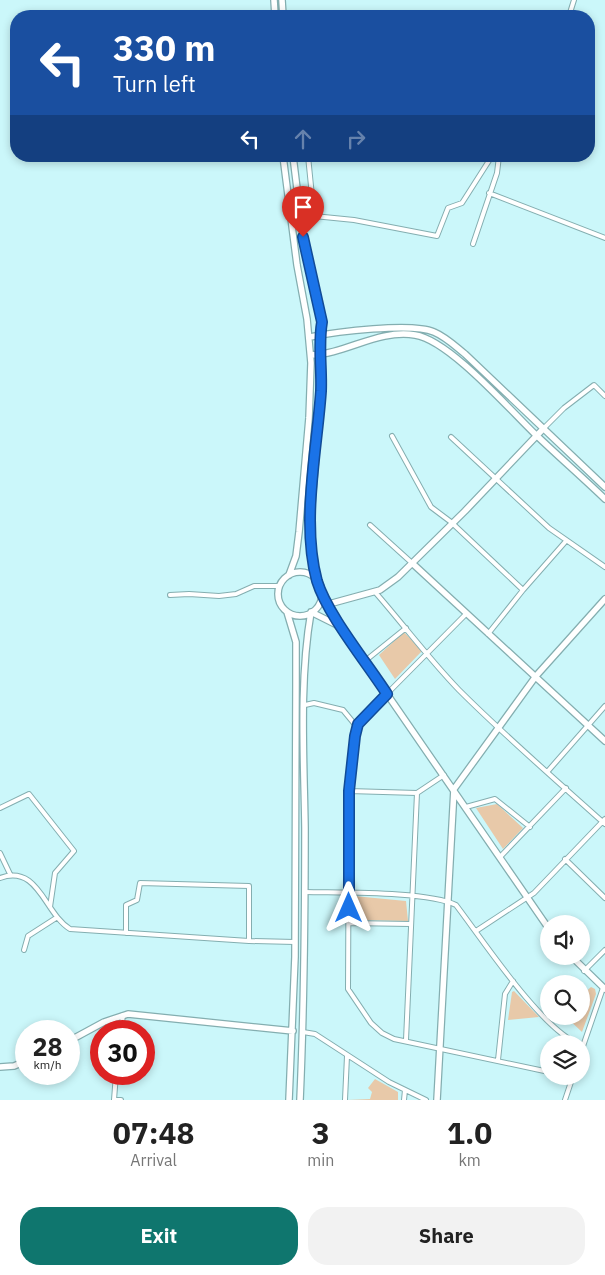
<!DOCTYPE html>
<html lang="en">
<head>
<meta charset="utf-8">
<style>
  :root { --surface:#fff; --page:#f2f2f2; --text:#222; --muted:#767676; --accent:#0f766e }
  body { margin:0; font-family:"IBM Plex Sans",sans-serif; background:var(--page); color:var(--text); height:100vh; display:flex; flex-direction:column; font-size:19px; white-space:nowrap }
  * { box-sizing:border-box; margin:0 }
  p { font-size:16px; color:var(--muted) }
  .icon { flex:none; width:28px; height:28px; fill:none; stroke:currentColor; stroke-width:2; stroke-linecap:round; stroke-linejoin:round }
  .map { position:relative; height:1100px; overflow:hidden }
  .drawer { display:flex; flex-direction:column; background:var(--surface); flex:1 }
  .drawer>* { flex:none }
  .top-card { position:absolute; left:10px; top:10px; width:585px; height:152px; border-radius:20px; box-shadow:0 2px 8px #0003; background:#1a4fa0; color:#fff; overflow:hidden }
  .tools { position:absolute; left:540px; top:915px; display:grid; gap:10px }
  .tools a { display:grid; place-items:center; width:50px; height:50px; border-radius:50%; background:var(--surface); box-shadow:0 2px 8px #0003; font-size:25px }
  .speed { position:absolute; left:15px; top:1020px; display:flex; gap:10px; font-size:25px; font-weight:700; text-align:center }
  .speed>* { display:grid; place-content:center; width:65px; height:65px; border-radius:50%; background:var(--surface); box-shadow:0 2px 8px #0003; line-height:1 }
  .speed small { font-size:12px; font-weight:400 }
  .speed .limit { border:8px solid #d22; background:#fff; color:#111 }
  .pin { position:absolute; display:grid; place-items:center; width:42px; height:42px; color:#fff; margin:-51px -21px; border-radius:50% 50% 50% 0; rotate:-45deg; box-shadow:0 0 5px #0007 }
  .pin .icon { rotate:45deg }
  .me { position:absolute; width:55px; margin:-28px; rotate:0deg; stroke-linejoin:round; filter:drop-shadow(0 0 4px #0008) }
  .turn { display:flex; align-items:center; gap:18px; height:105px; padding:0 20px; font-size:22px }
  .turn .icon { width:65px; height:65px; stroke-width:2.5 }
  .turn b { display:block; font-size:35px; line-height:42px }
  .lanes { display:flex; align-items:center; height:48px; padding:0 20px; background:#0003; justify-content:center; gap:25px; direction:ltr }
  .lanes .off { opacity:.35 }
  .eta { display:flex; justify-content:space-evenly; align-items:center; height:85px; text-align:center }
  .eta b { font-size:30px; font-weight:800; line-height:35px }
  .primary-button { display:flex; gap:10px; margin-top:auto; padding:10px 20px }
  .primary-button a { flex:1; height:58px; border-radius:20px; background:var(--accent); color:#fff; font-size:20px; font-weight:800; line-height:58px; text-align:center }
  .primary-button a+a { background:var(--page); color:var(--text) }
  .map>svg:first-child { display:block }
  .green { fill:#e8c9a9 }
  .lines { fill:none; stroke-linecap:round; stroke-linejoin:round }
  .street-casing { stroke:#84aeb0; stroke-width:6 }
  .secondary-casing { stroke:#84aeb0; stroke-width:8 }
  .street { stroke:#fff; stroke-width:4 }
  .secondary { stroke:#fff; stroke-width:5.5 }
  .route-casing { stroke:#114b97; stroke-width:12 }
  .route { stroke:#1a73e8; stroke-width:9 }
</style>
</head>
<body>
<div class="map">
<svg width="605" height="1100" viewBox="0 0 605 1100">
  <rect width="100%" height="100%" fill="#cbf7fa"/>
  <path class="green" d="M404,632L422,651L395,679L379,655Z
    M497,804L523,828L503,849L476,808Z
    M354,896L406,901L408,921L353,920Z
    M591,987L595,989L596,994L582,1032L565,1016H581V996Z
    M514,991L539,1017L508,1020L512,992Z
    M375,1079L398,1092V1100H347L370,1099L372,1092L368,1088Z"/>
  <g class="lines">
    <defs>
      <path id="street" d="M569,16L574,0
        M308,156L314,216L354,220L437,236L448,208L462,203L492,156
        M489,193L605,238
        M473,244L497,173L499,156
        M543,429L564,408L594,385L605,396
        M392,436L431,507L451,522L523,590
        M451,437L549,528L605,567
        M370,525L412,563
        M375,592C403,624 429,659 459,690C506,737 556,780 605,824
        M170,595L189,594L219,596L236,594L254,586H279
        M466,614L362,719L358,724L355,736L349,791L348,989L371,1023L382,1033L394,1039L549,1072
        M488,634L523,590L566,541
        M365,661L406,628
        M305,705L314,703L343,710L357,727
        M548,771L605,706
        M349,791L417,793L444,775
        M466,807L495,799L530,827
        M0,808L29,794L74,851L55,873L50,907
        M0,853L10,874
        M500,857L566,788
        M565,859L605,898
        M0,878C39,864 44,913 70,929L249,941L295,942
        M305,892C340,893 427,891 456,905C482,939 542,1030 579,1044
        M349,923L411,924
        M476,931L534,893L605,819
        M126,933V905L137,900L140,883L249,886V941
        M24,950L28,936L56,918
        M584,971L605,950
        M121,1031L123,1015
        M303,1032L315,1034L389,1082L426,1100
        M406,1040L417,793
        M581,1052L603,988
        M498,1060L505,994L513,981
        M565,1076L573,1078
        M114,1100L116,1074
        M114,1100H121
        M345,1100L347,1056
        M404,1100L405,1090
        M565,1100L573,1076"/>
      <path id="secondary" d="M274,0L275,16
        M282,0L283,16
        M283,156L297,265L307,319L311,363L309,418L299,532L296,556L289,575
        M293,156L303,237L322,322L320,335L322,365L321,394L310,527L317,582
        M310,337C335,332 412,322 434,332C446,337 455,346 465,354L605,487
        M311,355C346,354 378,329 415,335C449,340 509,409 535,434C558,456 582,477 605,499
        M412,563L605,741
        M278 594a22 22 0 1 1 44 0a22 22 0 1 1-44 0Z
        M321,592L347,636L549,929
        M329,604L380,590L398,577L465,511L543,429
        M287,612L296,642V685L295,957L289,1100
        M571,956L605,989
        M69,1041L104,1022L128,1014L293,1031
        M0,1067L14,1066L26,1061
        M300,1100C304,1009 305,918 305,828C304,758 299,681 311,612L337,625L347,636
        M437,1100L454,789L536,676L605,599"/>
    </defs>
    <use href="#street" class="street-casing"/>
    <use href="#secondary" class="secondary-casing"/>
    <use href="#street" class="street"/>
    <use href="#secondary" class="secondary"/>
  </g>
  <g class="lines">
    <defs>
      <path id="route" d="M303,237L322,322C318,345 322,368 321,391C317,450 301,522 317,581C327,614 367,663 387,694L358,724L355,736L349,791V908"/>
    </defs>
    <use href="#route" class="route-casing"/>
    <use href="#route" class="route"/>
  </g>
</svg>
<div class="tools">
<a><svg class="icon" aria-label="sound" viewBox="0 0 24 24"><path d="M4 9h4l5-4v14l-5-4H4zM17 9q2 3 0 6"/></svg></a>
<a><svg class="icon" aria-label="search" viewBox="0 0 24 24"><circle cx="10" cy="10" r="6"/><path d="M15 15l6 6"/></svg></a>
<a><svg class="icon" aria-label="layers" viewBox="0 0 24 24"><path d="M12 4l9 5-9 5-9-5zM3 14l9 5 9-5"/></svg></a>
</div>
<div class="speed"><div>28<small>km/h</small></div><div class="limit">30</div></div>
<div class="pin" style="left:303px;top:237px;background:#d93025"><svg class="icon" aria-label="arrive" viewBox="0 0 24 24"><path d="M6 21V4h12l-3 4 3 4H6"/></svg></div>
<svg class="me" style="left:349px;top:908px" viewBox="-20 -20 40 40"><path d="M0-17L14 15 0 8-14 15z" fill="#1a73e8" stroke="#fff" stroke-width="4"/></svg>
<div class="top-card">
<div class="turn"><svg class="icon" aria-label="left" viewBox="0 0 24 24"><path d="M17 20v-9H6M10 6l-5 5 5 5"/></svg><div><b>330 m</b>Turn left</div></div>
<div class="lanes"><svg class="icon" aria-label="left" viewBox="0 0 24 24"><path d="M17 20v-9H6M10 6l-5 5 5 5"/></svg><svg class="icon off" aria-label="ahead" viewBox="0 0 24 24"><path d="M12 20V5M6 11l6-6 6 6"/></svg><svg class="icon off" aria-label="right" viewBox="0 0 24 24"><path d="M7 20v-9h11M14 6l5 5-5 5"/></svg></div>
</div>
</div>
<section class="drawer">
<div class="eta">
<div><b>07:48</b><p>Arrival</p></div>
<div><b>3</b><p>min</p></div>
<div><b>1.0</b><p>km</p></div>
</div>
<div class="primary-button"><a>Exit</a><a>Share</a></div>
</section>
</body>
</html>
